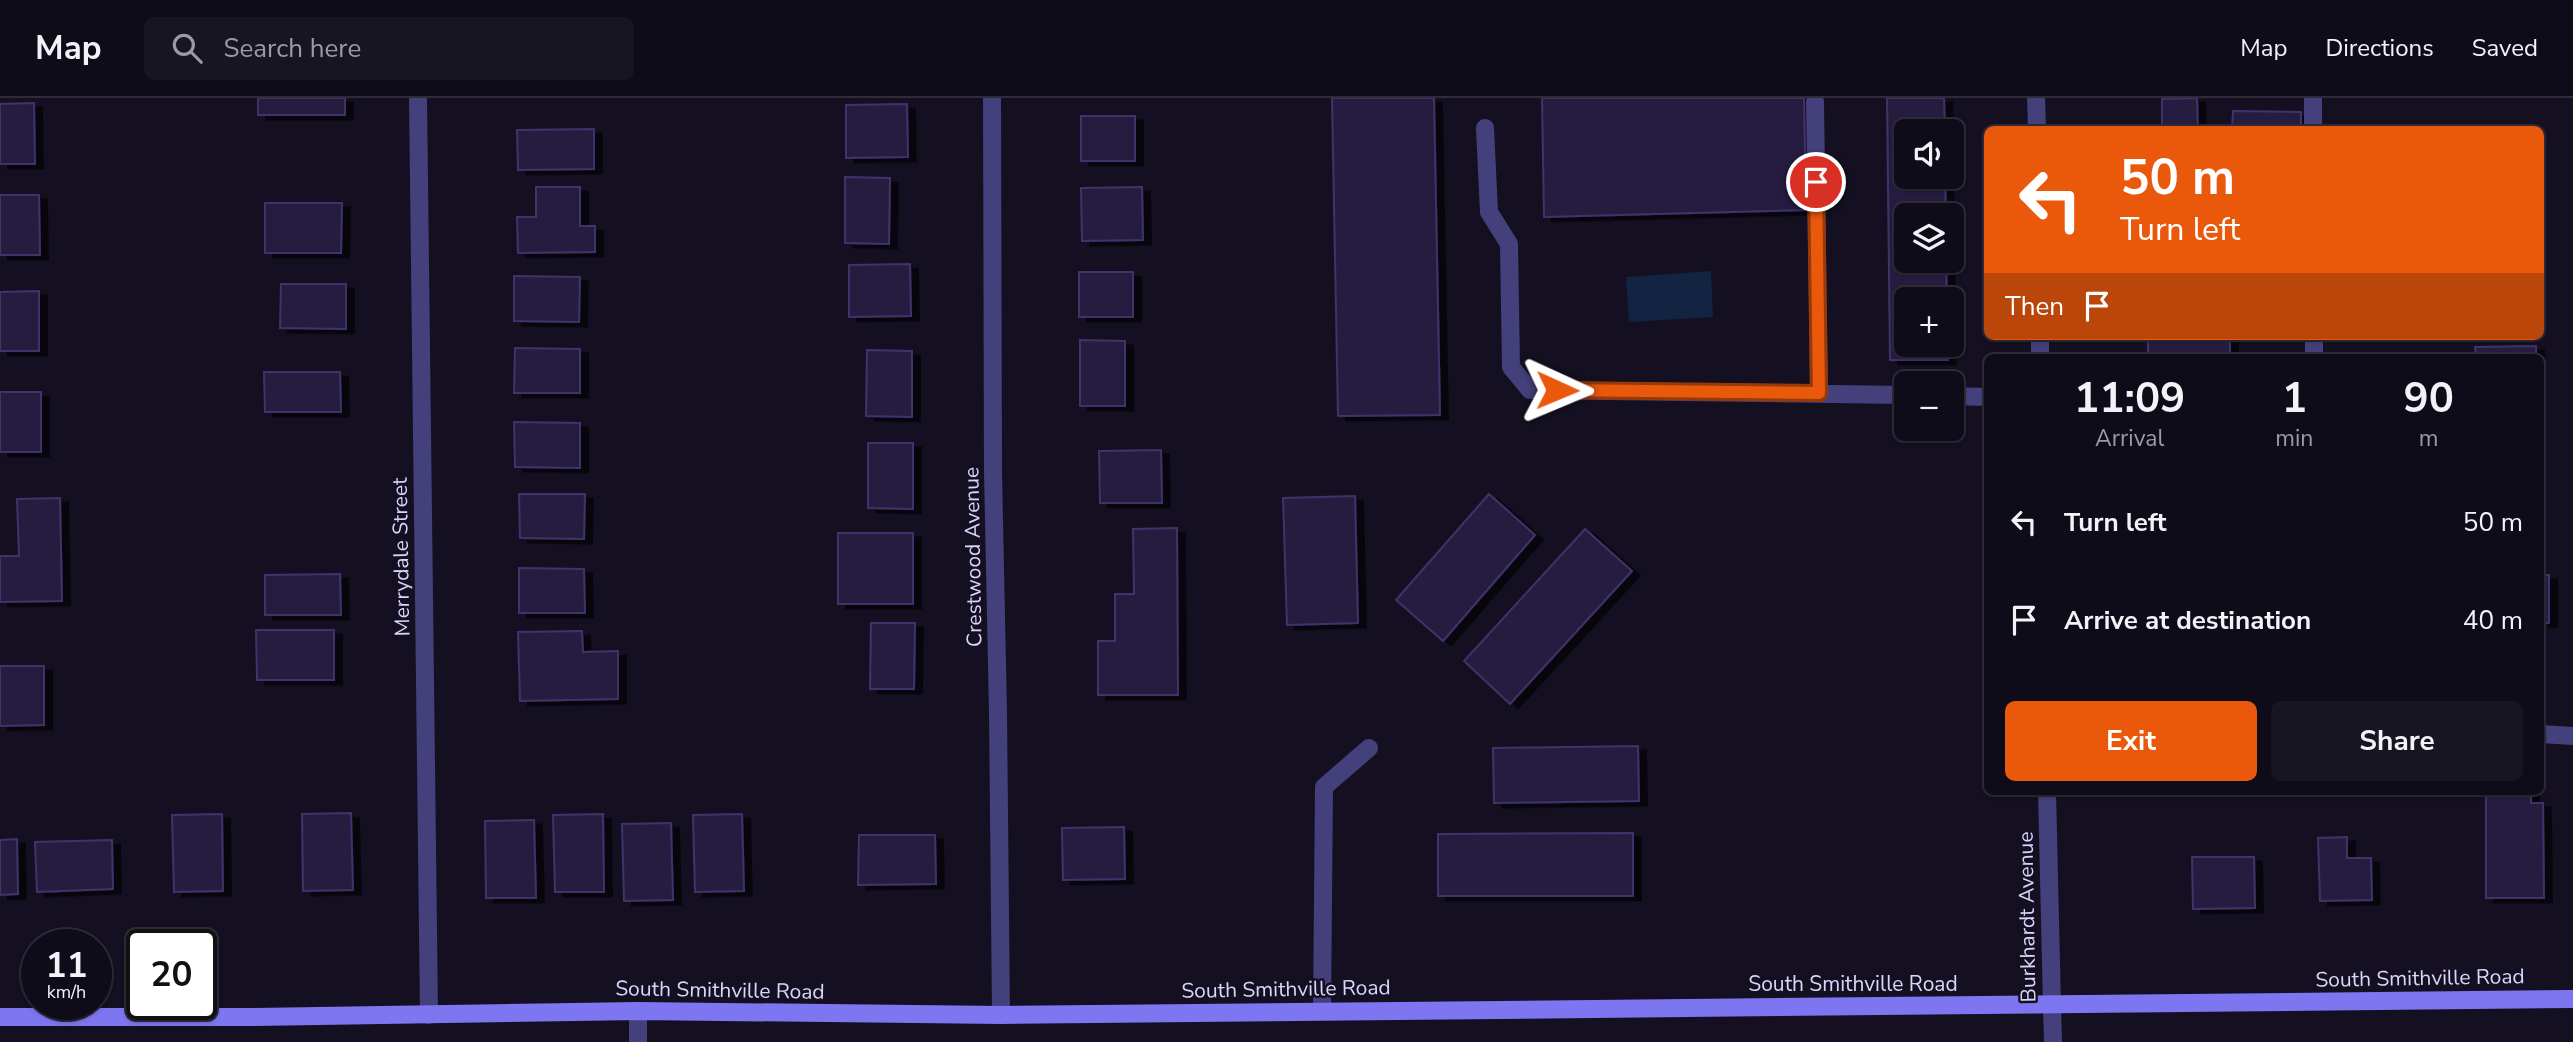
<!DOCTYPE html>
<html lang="en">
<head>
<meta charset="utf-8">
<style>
  :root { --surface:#0f0c19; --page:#181522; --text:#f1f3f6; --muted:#9b9ba2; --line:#2f2c38; --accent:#ea580c }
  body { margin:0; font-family:"Nunito Sans",sans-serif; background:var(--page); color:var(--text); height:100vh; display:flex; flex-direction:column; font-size:26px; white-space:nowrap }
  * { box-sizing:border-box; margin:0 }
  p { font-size:23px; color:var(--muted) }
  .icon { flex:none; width:38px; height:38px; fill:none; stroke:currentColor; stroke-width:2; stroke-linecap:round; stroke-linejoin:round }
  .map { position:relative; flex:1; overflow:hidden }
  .details { position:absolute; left:1984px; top:256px; width:560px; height:441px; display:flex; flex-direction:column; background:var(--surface); border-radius:10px; box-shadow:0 2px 5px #0004,0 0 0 2px var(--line) }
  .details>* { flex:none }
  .top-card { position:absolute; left:1984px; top:28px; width:560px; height:214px; border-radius:10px; box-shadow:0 2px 5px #0004,0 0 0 2px var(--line); background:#ea580c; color:#fff; overflow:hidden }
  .buttons { position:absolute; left:1894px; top:21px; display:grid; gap:14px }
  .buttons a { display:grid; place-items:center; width:70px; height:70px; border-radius:10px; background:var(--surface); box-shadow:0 2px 5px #0004,0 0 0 2px var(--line); font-size:35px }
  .speed { position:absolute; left:21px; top:831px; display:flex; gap:14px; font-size:35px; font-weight:700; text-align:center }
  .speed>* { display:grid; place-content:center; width:91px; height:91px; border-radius:50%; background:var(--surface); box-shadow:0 2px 5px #0004,0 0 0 2px var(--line); line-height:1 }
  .speed small { font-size:18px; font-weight:400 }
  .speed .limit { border:4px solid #111; border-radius:10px; background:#fff; color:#111 }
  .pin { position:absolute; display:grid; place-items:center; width:60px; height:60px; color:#fff; margin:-30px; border:4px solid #fff; border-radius:50%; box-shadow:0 2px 7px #0007 }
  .me { position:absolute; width:77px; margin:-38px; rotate:91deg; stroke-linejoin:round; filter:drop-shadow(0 0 5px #0008) }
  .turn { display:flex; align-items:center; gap:24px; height:147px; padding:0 21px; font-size:32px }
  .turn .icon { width:91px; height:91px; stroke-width:2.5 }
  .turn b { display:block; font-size:49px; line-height:60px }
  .then { display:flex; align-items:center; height:66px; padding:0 21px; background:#0003; gap:14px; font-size:26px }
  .eta { display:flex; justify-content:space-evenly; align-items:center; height:119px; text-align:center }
  .eta b { font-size:42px; font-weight:700; line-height:49px }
  .cta { display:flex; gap:14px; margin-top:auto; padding:14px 21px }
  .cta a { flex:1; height:80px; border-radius:10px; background:var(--accent); color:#fff; font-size:28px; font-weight:700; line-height:80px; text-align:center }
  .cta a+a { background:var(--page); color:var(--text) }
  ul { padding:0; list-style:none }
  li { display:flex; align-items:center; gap:21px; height:98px; padding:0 21px }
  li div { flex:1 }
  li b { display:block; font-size:26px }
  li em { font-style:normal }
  header { display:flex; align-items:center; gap:42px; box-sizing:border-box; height:98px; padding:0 35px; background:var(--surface); border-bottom:2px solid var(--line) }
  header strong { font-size:33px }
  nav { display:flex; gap:38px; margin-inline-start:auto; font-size:24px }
  .search { width:490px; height:63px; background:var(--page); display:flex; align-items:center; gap:18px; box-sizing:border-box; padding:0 24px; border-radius:10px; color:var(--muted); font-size:26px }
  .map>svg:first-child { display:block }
  .water { fill:#132443 }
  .building { fill:#261e40; stroke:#3f336a; stroke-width:2; filter:url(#shadow) }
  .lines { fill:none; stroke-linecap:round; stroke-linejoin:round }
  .service { stroke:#44407b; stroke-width:18 }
  .minor { stroke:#44407b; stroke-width:18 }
  .tertiary { stroke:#44407b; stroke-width:18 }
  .secondary { stroke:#7d76f0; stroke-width:18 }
  .route-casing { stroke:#983908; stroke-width:18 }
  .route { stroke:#ea580c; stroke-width:12 }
  .labels { text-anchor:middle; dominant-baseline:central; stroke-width:5; stroke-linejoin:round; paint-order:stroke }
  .street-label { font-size:21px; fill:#dbd5fb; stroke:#141021 }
</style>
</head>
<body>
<header>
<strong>Map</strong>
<div class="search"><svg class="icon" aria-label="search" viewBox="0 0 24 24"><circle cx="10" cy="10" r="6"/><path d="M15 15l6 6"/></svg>Search here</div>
<nav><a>Map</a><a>Directions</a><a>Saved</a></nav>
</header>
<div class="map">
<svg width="2573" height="944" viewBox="0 0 2573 944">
  <defs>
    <filter id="shadow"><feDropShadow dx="8" dy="4.5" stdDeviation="0" flood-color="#0009"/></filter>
  </defs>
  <rect width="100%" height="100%" fill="#141021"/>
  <path class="water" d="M1711,173L1713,219L1629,224L1626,179Z"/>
  <path class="building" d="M258,0H345V17H258Z
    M1332,0H1434L1440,317L1338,318Z
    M1542,0H1804L1806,112L1544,119Z
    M1887,0H1944L1945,33H1906V79H1945L1946,117H1906V163H1946L1947,201H1906V247H1947L1948,262H1890Z
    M2197,0L2198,32H2141V28L2162,27V1Z
    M34,5L35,66H0V6Z
    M907,6L908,59L846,60V7Z
    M2233,13L2301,14V32H2232Z
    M1081,18H1135V63H1081Z
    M2473,29H2527V32H2473Z
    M594,31V71L518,72L517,32Z
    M845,79L890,80L889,146L845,145Z
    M536,89H580V128H595V154L518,155L517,119H536Z
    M1142,89L1143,142L1082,143L1081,90Z
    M0,97H39L40,157H0Z
    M265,105H342L341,155H265Z
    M910,166L911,218L849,219V167Z
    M1079,174H1133V219H1079Z
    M514,178L580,179L579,224L514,223Z
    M281,186H346V231L280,230Z
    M39,193V253H0V194Z
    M2148,238H2230V259H2148Z
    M1080,242L1125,243V308H1080Z
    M2536,248V259H2476L2475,249Z
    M515,250L580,251V295H514Z
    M867,252L912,253V319L866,318Z
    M264,274H340L341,314H265Z
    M0,294H41V354H0Z
    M514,324L580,325V370L515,369Z
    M868,345H913V411L868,410Z
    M1161,352L1162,405H1100L1099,353Z
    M519,396H585L584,441L520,440Z
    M1489,396L1535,437L1443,543L1396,502Z
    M1355,398L1358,525L1287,527L1283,400Z
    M60,400L62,503L0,504V458H19L17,401Z
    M1177,430L1178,597H1098V543H1115V496H1134L1133,431Z
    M1585,431L1632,473L1510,606L1464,563Z
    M838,435H913V506H838Z
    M519,470L584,471L585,515H519Z
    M340,476L341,517H265V477Z
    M2541,477H2549V525H2541Z
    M871,525H915L914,591H870Z
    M256,532H334V582H257Z
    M582,533L583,554L618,553V601L520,603L518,534Z
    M0,568H44V627L0,628Z
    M1638,648L1639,703L1494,705L1493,650Z
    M2486,693H2531V705H2543L2544,800H2486Z
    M351,715L353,792L303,793L302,716Z
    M222,716L223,793L174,794L172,717Z
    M603,716L604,794H555L553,717Z
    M742,716L744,793L695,794L693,717Z
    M534,722L536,800H486L485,723Z
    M671,725L673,802L624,803L622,726Z
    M1124,729L1125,781L1063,782L1062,730Z
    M1633,735V798H1438V736Z
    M859,737H935L936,786L858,787Z
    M2347,739V760H2371L2372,802L2320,803L2318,740Z
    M17,741L18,796L0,797V742Z
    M112,742L113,791L37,794L35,744Z
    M2192,759H2254L2255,810L2193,811Z"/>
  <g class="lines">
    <path class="service" d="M2313,0V32
      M1815,4L1819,295
      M1485,30L1489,114L1509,146L1511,269L1530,292L1906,297
      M2314,238V259
      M1951,298L1988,299
      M2541,636L2573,638"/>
    <path class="minor" d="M418,0L429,917
      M992,0L993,374L998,615L1001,917
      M2052,908L2053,944
      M638,913V944
      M1322,913L1324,689L1369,650"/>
    <path class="tertiary" d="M2036,0L2037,32
      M2040,238V259
      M2047,693L2052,908"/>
    <path class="secondary" d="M0,919H253L638,913L1001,917L2573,901"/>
  </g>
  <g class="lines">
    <defs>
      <path id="route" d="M1557,292L1819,295L1816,84"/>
    </defs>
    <use href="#route" class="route-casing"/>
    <use href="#route" class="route"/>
  </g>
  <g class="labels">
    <g class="street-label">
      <text transform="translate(401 459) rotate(-91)">Merrydale Street</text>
      <text transform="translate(973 459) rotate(-91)">Crestwood Avenue</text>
      <text transform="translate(2027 819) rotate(-91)">Burkhardt Avenue</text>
      <text transform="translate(2420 880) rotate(-1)">South Smithville Road</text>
      <text x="1853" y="886">South Smithville Road</text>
      <text transform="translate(1286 891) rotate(-1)">South Smithville Road</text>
      <text transform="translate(720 892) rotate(1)">South Smithville Road</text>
    </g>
  </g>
</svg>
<div class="buttons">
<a><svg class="icon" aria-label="sound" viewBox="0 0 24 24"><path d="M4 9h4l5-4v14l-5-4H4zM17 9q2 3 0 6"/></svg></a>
<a><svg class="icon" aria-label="layers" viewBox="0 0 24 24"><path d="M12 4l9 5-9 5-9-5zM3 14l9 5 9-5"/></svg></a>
<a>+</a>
<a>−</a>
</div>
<div class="speed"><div>11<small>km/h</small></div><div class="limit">20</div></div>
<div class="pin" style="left:1816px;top:84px;background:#d93025"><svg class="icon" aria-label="arrive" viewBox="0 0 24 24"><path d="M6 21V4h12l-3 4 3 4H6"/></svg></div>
<svg class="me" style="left:1557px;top:292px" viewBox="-20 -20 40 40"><path d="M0-17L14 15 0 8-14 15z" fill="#ea580c" stroke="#fff" stroke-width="4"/></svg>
<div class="top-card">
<div class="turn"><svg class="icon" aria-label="left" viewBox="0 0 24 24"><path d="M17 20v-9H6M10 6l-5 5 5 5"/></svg><div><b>50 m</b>Turn left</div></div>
<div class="then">Then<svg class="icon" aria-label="arrive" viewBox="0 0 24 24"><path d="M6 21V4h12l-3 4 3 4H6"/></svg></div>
</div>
<section class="details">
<div class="eta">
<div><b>11:09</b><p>Arrival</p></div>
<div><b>1</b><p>min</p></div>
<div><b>90</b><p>m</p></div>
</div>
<ul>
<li><svg class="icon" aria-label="left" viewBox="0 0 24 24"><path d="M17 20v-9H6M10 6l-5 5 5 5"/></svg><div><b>Turn left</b></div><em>50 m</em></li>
<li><svg class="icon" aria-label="arrive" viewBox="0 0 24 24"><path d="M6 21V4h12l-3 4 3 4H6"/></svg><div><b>Arrive at destination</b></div><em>40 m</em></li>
</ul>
<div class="cta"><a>Exit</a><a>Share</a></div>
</section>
</div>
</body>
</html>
